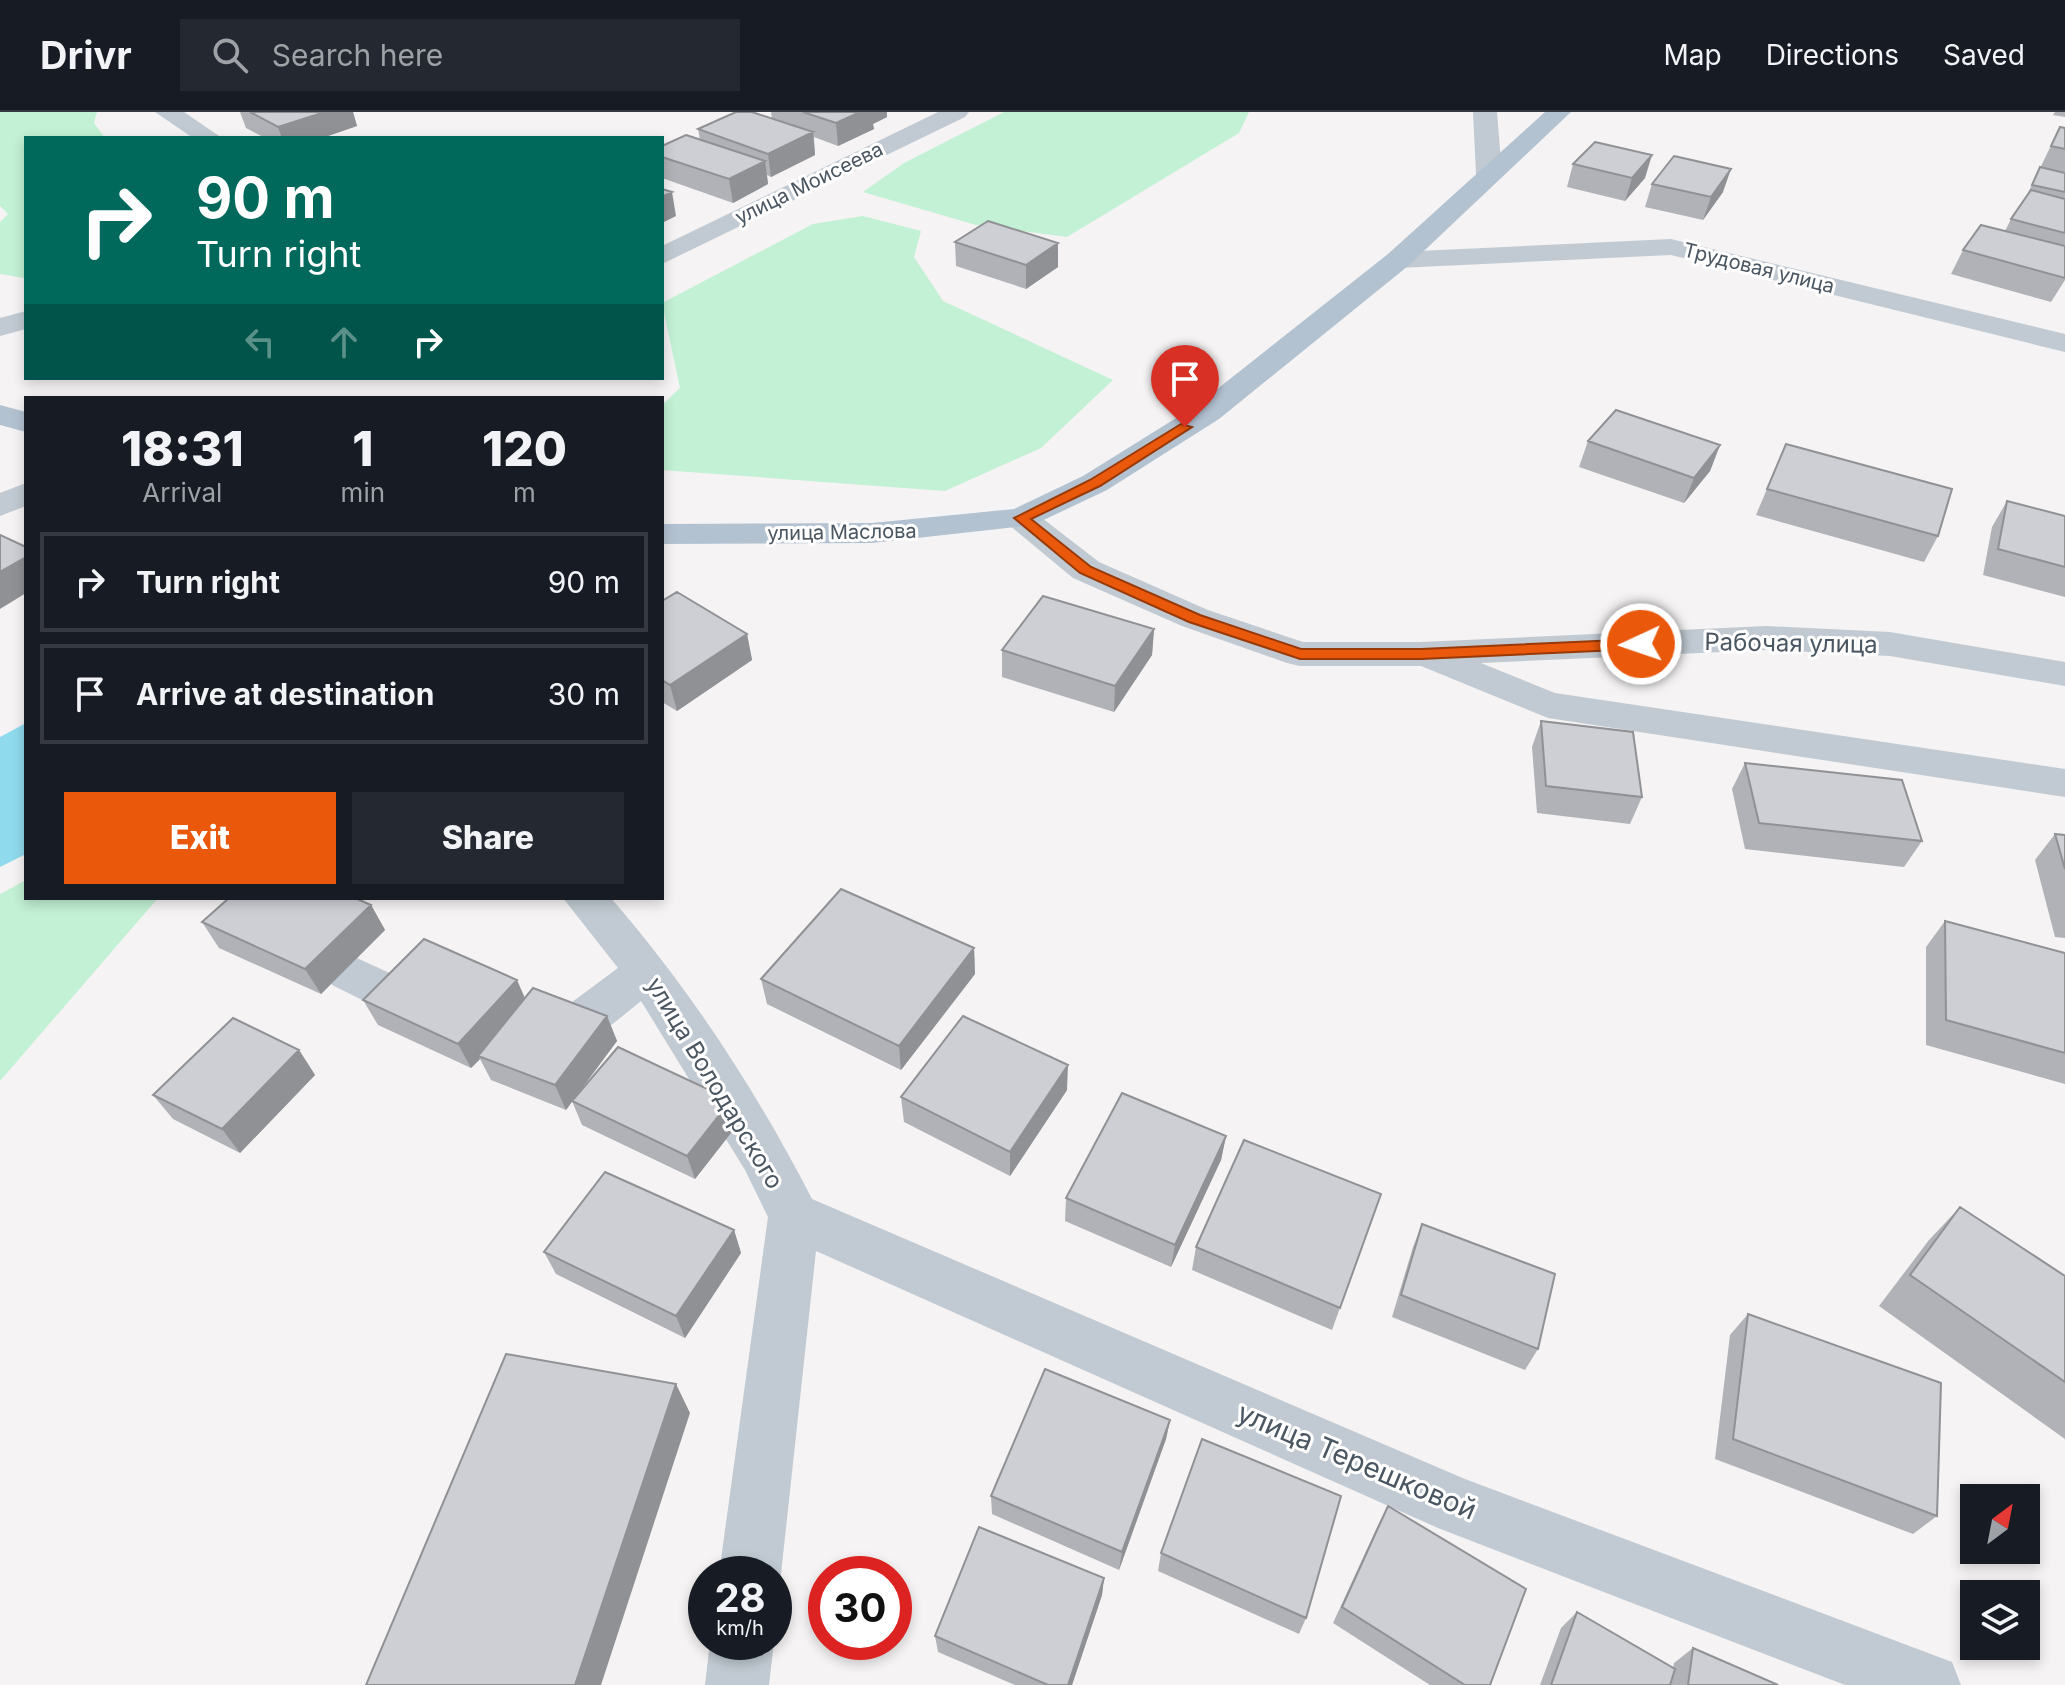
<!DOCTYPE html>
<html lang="en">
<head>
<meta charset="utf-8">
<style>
  :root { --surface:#171b24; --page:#242831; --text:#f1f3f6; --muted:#9ea1a6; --line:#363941; --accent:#ea580c }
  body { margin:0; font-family:Inter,sans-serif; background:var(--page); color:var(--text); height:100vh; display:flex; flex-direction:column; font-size:30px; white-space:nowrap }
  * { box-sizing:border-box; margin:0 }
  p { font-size:26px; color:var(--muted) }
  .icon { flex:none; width:44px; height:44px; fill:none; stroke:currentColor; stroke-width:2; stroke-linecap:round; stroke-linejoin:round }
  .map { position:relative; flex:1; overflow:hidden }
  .side { position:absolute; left:24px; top:284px; width:640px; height:504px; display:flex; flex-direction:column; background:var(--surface); border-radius:0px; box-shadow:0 4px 12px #0003 }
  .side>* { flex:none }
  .top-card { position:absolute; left:24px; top:24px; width:640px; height:244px; border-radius:0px; box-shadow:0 4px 12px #0003; background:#00695c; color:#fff; overflow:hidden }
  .needle { width:52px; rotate:32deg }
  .fabs { position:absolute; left:1960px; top:1372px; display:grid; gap:16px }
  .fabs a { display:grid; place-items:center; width:80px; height:80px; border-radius:0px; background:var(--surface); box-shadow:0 4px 12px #0003; font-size:40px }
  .speed { position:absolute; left:688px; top:1444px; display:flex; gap:16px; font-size:40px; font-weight:700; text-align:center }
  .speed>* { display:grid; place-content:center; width:104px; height:104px; border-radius:50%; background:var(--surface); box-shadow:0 4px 12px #0003; line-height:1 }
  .speed small { font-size:20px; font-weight:400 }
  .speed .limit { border:12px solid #d22; background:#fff; color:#111 }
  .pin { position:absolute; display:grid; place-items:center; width:68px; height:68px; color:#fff; margin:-82px -34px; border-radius:50% 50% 50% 0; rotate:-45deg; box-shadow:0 0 8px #0007 }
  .pin .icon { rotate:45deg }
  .me { position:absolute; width:88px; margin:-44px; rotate:267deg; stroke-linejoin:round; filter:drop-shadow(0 0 6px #0008) }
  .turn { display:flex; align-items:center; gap:28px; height:168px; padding:0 40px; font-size:36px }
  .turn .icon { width:104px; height:104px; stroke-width:2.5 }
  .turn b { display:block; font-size:56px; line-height:68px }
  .lanes { display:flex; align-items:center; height:76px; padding:0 40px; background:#0003; justify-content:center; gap:40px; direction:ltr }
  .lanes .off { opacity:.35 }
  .eta { display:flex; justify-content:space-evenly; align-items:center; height:136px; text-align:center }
  .eta b { font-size:48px; font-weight:800; line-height:56px }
  .primary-button { display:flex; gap:16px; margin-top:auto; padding:16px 40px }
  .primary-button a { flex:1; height:92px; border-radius:0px; background:var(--accent); color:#fff; font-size:32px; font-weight:800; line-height:92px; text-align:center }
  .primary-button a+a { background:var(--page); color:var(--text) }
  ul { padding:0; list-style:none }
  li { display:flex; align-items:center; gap:24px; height:100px; margin:0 16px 12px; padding:0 24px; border:4px solid var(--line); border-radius:0px }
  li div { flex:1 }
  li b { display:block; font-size:30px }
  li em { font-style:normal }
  header { display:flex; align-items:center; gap:48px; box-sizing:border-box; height:112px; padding:0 40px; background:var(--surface); border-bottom:2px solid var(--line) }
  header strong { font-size:38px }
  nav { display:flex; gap:44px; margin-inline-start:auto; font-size:28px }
  .search { width:560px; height:72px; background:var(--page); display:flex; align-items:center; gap:20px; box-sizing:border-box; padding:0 28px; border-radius:0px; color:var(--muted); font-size:30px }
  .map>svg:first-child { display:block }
  .green { fill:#c3f1d5 }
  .water { fill:#90daee }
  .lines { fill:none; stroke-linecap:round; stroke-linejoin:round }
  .minor { fill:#c1cad2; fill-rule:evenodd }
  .major { fill:#b3c2d1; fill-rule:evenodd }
  .wall { fill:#b0b2b7 }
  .shaded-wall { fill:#909195 }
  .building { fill:#cdcfd5; stroke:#909195; stroke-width:2 }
  .route { fill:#ea580c; stroke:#983908; stroke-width:2 }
  .labels { text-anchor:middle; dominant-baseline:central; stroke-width:6; stroke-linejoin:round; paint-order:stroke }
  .far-street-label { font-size:20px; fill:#4a5661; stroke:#fff }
  .street-label { font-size:24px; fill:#4a5661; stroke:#fff }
  .near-street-label { font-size:28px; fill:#4a5661; stroke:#fff }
</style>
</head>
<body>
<header>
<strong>Drivr</strong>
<div class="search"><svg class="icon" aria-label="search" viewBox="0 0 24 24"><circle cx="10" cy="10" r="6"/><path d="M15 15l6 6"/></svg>Search here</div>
<nav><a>Map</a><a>Directions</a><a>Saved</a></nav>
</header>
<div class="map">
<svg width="2065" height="1573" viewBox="0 0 2065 1573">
  <rect width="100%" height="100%" fill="#f5f3f3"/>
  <path class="green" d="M0,0H97L94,11L105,26H26L24,166L0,162V110L8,102L0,94Z
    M1004,0H1249L1239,21L1067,125L976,113L863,80L904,51Z
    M863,104L921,119L914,145L943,189L1113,268L1041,336L945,379L662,358V293L680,276L662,191L813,112Z
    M26,768V786H158L0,969V782Z"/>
  <path class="water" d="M26,611V742L0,755V625Z"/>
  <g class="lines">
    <path class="minor" d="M155,0H184L222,26H193Z
      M938,0H969L965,5L662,152V134Z
      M1473,0H1497L1502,62L1498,67L1489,70L1476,62Z
      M1671,127L2065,222V240L1671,143L1398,156L1388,154L1384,148L1388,142L1398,140Z
      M26,199V217L0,224V206Z
      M26,371V394L0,404V381Z
      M1021,396L1033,399L1099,450L1208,498L1303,530H1421L1766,514L1890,520L2065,550V574L1890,544L1766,538L1481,551L1555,581L2065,657V685L1548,606L1421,554H1300L1287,551L1182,514L1073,466L1009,413L1004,406L1009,399Z
      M563,786H611C690,877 757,980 812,1087L1465,1367L1952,1550L1961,1573H1845L1438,1416L816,1139L781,1462L774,1479V1462H719L768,1105L745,1058L641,889C610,914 568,954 526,940L519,926L526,912L560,899L618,856Z
      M348,842L449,888L455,901L449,914L432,920L415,914L332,873L325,860L332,847Z
      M710,1530H774L769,1573H705Z"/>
    <path class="major" d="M1545,0H1571L1408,154L1219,307L1107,378L1033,413L872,431L662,432V412L872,411L1014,397L1083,364L1197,293L1388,142Z
      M0,293L26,300V320L0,313Z"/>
  </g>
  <path class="wall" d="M240,0H353L357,14L322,26H265L246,16Z
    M771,0H887V5L873,12L874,17L838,34L814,25L815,43L771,65L767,63L768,72L733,91L662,66V34L700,28L698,17L772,7Z
    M2055,0H2065V5L2053,3Z
    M2060,15L2065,16V168L2051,190L1951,162L1963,138L2005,119L2011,107L2026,85Z
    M1573,52L1645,66L1625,89L1567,75Z
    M1652,72L1723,80L1703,108L1645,95Z
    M955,130L1058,131V155L1026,177L956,154Z
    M1588,329L1720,333L1710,359L1684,391L1579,355Z
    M1786,332L1938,424L1924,450L1756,403Z
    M2007,389L2065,404V485L1983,463L1992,415Z
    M662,489L747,522L752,548L677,599L662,590Z
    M1154,517L1152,543L1114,600L1002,565V538Z
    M1541,609L1642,685L1630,712L1537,701L1532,635Z
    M1745,651L1922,729L1904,755L1745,737L1732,677Z
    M2055,722L2065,723V826L2055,825L2035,748Z
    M371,793L385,818L321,882L219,836L202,810Z
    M1945,809L2065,841V972L1926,933V835Z
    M974,836L975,862L901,958L767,892L761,867Z
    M525,886L607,904L617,929L575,985L731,988L738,1012L695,1067L582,1013L572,989L566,998L491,968L480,947L471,956L378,913L363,888Z
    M299,938L315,963L240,1041L173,1007L153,983Z
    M1067,978L1010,1064L904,1010L901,985Z
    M1226,1024L1221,1048L1171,1155L1065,1109L1066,1086Z
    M1381,1082L1332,1218L1192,1158L1196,1135Z
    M1960,1095L2065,1164V1327L1879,1194L1929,1128Z
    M1422,1112L1538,1237L1525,1258L1392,1205L1413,1135Z
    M734,1118L741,1141L685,1226L556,1162L544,1140Z
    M1748,1202L1937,1404L1913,1422L1715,1347L1730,1223Z
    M1170,1308L1166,1327L1119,1458L992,1402L991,1384Z
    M1388,1394L1490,1573H1430L1333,1511L1378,1413Z
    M1161,1441L1306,1506L1299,1522L1158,1459Z
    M1104,1466L1102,1483L1072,1573H1015L938,1540L935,1524Z
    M1577,1500L1673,1556L1674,1551L1693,1536L1778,1573H1671V1568L1670,1573H1540L1561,1516Z"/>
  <path class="shaded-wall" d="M325,0H353L357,14L322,26H282L278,15Z
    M860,0H887V5L873,12L874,17L838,34L836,11Z
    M813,20L815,43L771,65L768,42Z
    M1652,43L1645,66L1625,89L1632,66Z
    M765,49L768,72L733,91L729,67Z
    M1731,57L1723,80L1703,108L1711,85Z
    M672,80L676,104L662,111V85Z
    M1058,131V155L1026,177V153Z
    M1720,333L1710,359L1684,391L1694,366Z
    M26,445V481L0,497V460Z
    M1154,517L1152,543L1114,600L1115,574Z
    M747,522L752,548L677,599L670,573Z
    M371,793L385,818L321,882L305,857Z
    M974,836L975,862L901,958L899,934Z
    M517,868L528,893L478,944L480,947L471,956L458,932Z
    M607,904L617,929L566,998L555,973Z
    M299,938L315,963L240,1041L222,1017Z
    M1068,953L1067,978L1010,1064V1040Z
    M731,988L738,1012L695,1067L687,1044Z
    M1226,1024L1221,1048L1171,1155L1175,1133Z
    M734,1118L741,1141L685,1226L676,1204Z
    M676,1272L690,1301L601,1573H575Z
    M1170,1308L1166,1327L1119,1458L1122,1440Z
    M1104,1466L1102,1483L1072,1573H1068Z"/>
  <path class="building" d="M250,0H325L278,15Z
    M736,0H752L813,20L768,42L698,17Z
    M803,0H860L836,11Z
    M2060,15L2065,16V37L2051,34Z
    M686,23L765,49L729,67L662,45V34Z
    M1595,30L1652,43L1632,66L1573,52Z
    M1674,44L1731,57L1711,85L1652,72Z
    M2040,55L2065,61V80L2032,73Z
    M662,77L672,80L662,85Z
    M2031,78L2065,87V121L2011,107Z
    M988,109L1058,131L1026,153L955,130Z
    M1981,113L2065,134V166L1963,138Z
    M1616,298L1720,333L1694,366L1588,329Z
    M1786,332L1952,377L1938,424L1767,377Z
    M2007,389L2065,404V455L1998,437Z
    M0,423L26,435V445L0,460Z
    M677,480L747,522L670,573L662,568V489Z
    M1043,484L1154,517L1115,574L1002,538Z
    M1541,609L1633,620L1642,685L1546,674Z
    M1745,651L1902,668L1922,729L1759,711Z
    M2055,722L2065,723V757Z
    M841,777L974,836L899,934L761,867Z
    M229,786H355L371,793L305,857L202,810Z
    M1945,809L2065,841V941L1946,908Z
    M424,827L517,868L458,932L363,888Z
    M533,876L607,904L555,973L478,944Z
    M963,904L1068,953L1010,1040L901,985Z
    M233,906L299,938L222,1017L153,983Z
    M618,935L731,988L687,1044L572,989Z
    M1122,981L1226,1024L1175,1133L1066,1086Z
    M1244,1028L1381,1082L1340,1196L1196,1135Z
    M605,1060L734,1118L676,1204L544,1140Z
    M1960,1095L2065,1164V1270L1910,1163Z
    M1422,1112L1555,1162L1538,1237L1401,1183Z
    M1748,1202L1941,1271L1937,1404L1733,1327Z
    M506,1242L676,1272L575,1573H366Z
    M1045,1257L1170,1308L1122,1440L991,1384Z
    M1202,1327L1341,1384L1306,1506L1161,1441Z
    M1388,1394L1526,1477L1490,1573H1465L1342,1495Z
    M979,1415L1104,1466L1068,1573H1048L935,1524Z
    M1577,1500L1675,1557L1670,1573H1551Z
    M1693,1536L1778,1573H1688Z"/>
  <path class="route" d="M1181,312L1192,315L1100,374L1031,407L1091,455L1200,503L1301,537H1421L1641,527L1648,532L1641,537L1421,547H1300L1189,510L1080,461L1014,406L1090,368Z"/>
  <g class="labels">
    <g class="far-street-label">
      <text transform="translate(809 71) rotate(-26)">улица Моисеева</text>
      <text transform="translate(1759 156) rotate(14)">Трудовая улица</text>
      <text transform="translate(842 420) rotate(-1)">улица Маслова</text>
    </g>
    <g class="street-label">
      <text transform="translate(1791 531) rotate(1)">Рабочая улица</text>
      <text transform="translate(715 971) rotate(59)">улица Володарского</text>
    </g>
    <g class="near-street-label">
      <text transform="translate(1357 1349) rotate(23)">улица Терешковой</text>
    </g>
  </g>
</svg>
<div class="fabs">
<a><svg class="needle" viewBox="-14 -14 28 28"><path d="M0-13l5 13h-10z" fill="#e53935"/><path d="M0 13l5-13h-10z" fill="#9ea1a6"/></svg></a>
<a><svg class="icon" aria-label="layers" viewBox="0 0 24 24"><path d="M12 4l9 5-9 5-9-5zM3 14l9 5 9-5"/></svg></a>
</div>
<div class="speed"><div>28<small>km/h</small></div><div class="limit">30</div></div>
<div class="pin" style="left:1185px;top:315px;background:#d93025"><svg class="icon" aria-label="arrive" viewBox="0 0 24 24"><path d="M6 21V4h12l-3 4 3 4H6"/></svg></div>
<svg class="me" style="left:1641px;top:532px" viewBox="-20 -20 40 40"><circle r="17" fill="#ea580c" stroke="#fff" stroke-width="3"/><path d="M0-11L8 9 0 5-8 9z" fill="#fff"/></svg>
<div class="top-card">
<div class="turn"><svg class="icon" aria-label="right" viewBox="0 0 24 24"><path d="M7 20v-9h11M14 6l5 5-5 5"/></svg><div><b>90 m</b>Turn right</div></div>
<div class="lanes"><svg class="icon off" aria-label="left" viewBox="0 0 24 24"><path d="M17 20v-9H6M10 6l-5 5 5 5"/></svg><svg class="icon off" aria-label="ahead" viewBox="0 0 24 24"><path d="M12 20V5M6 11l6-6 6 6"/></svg><svg class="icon" aria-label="right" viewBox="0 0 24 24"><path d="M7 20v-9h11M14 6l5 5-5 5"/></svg></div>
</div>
<section class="side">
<div class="eta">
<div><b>18:31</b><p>Arrival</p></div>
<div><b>1</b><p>min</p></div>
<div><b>120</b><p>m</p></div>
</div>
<ul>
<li><svg class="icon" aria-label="right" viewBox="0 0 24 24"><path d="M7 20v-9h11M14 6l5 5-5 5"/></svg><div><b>Turn right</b></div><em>90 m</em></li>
<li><svg class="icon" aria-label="arrive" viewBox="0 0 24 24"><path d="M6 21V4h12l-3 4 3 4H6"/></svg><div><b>Arrive at destination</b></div><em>30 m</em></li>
</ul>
<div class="primary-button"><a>Exit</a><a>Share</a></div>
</section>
</div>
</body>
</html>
